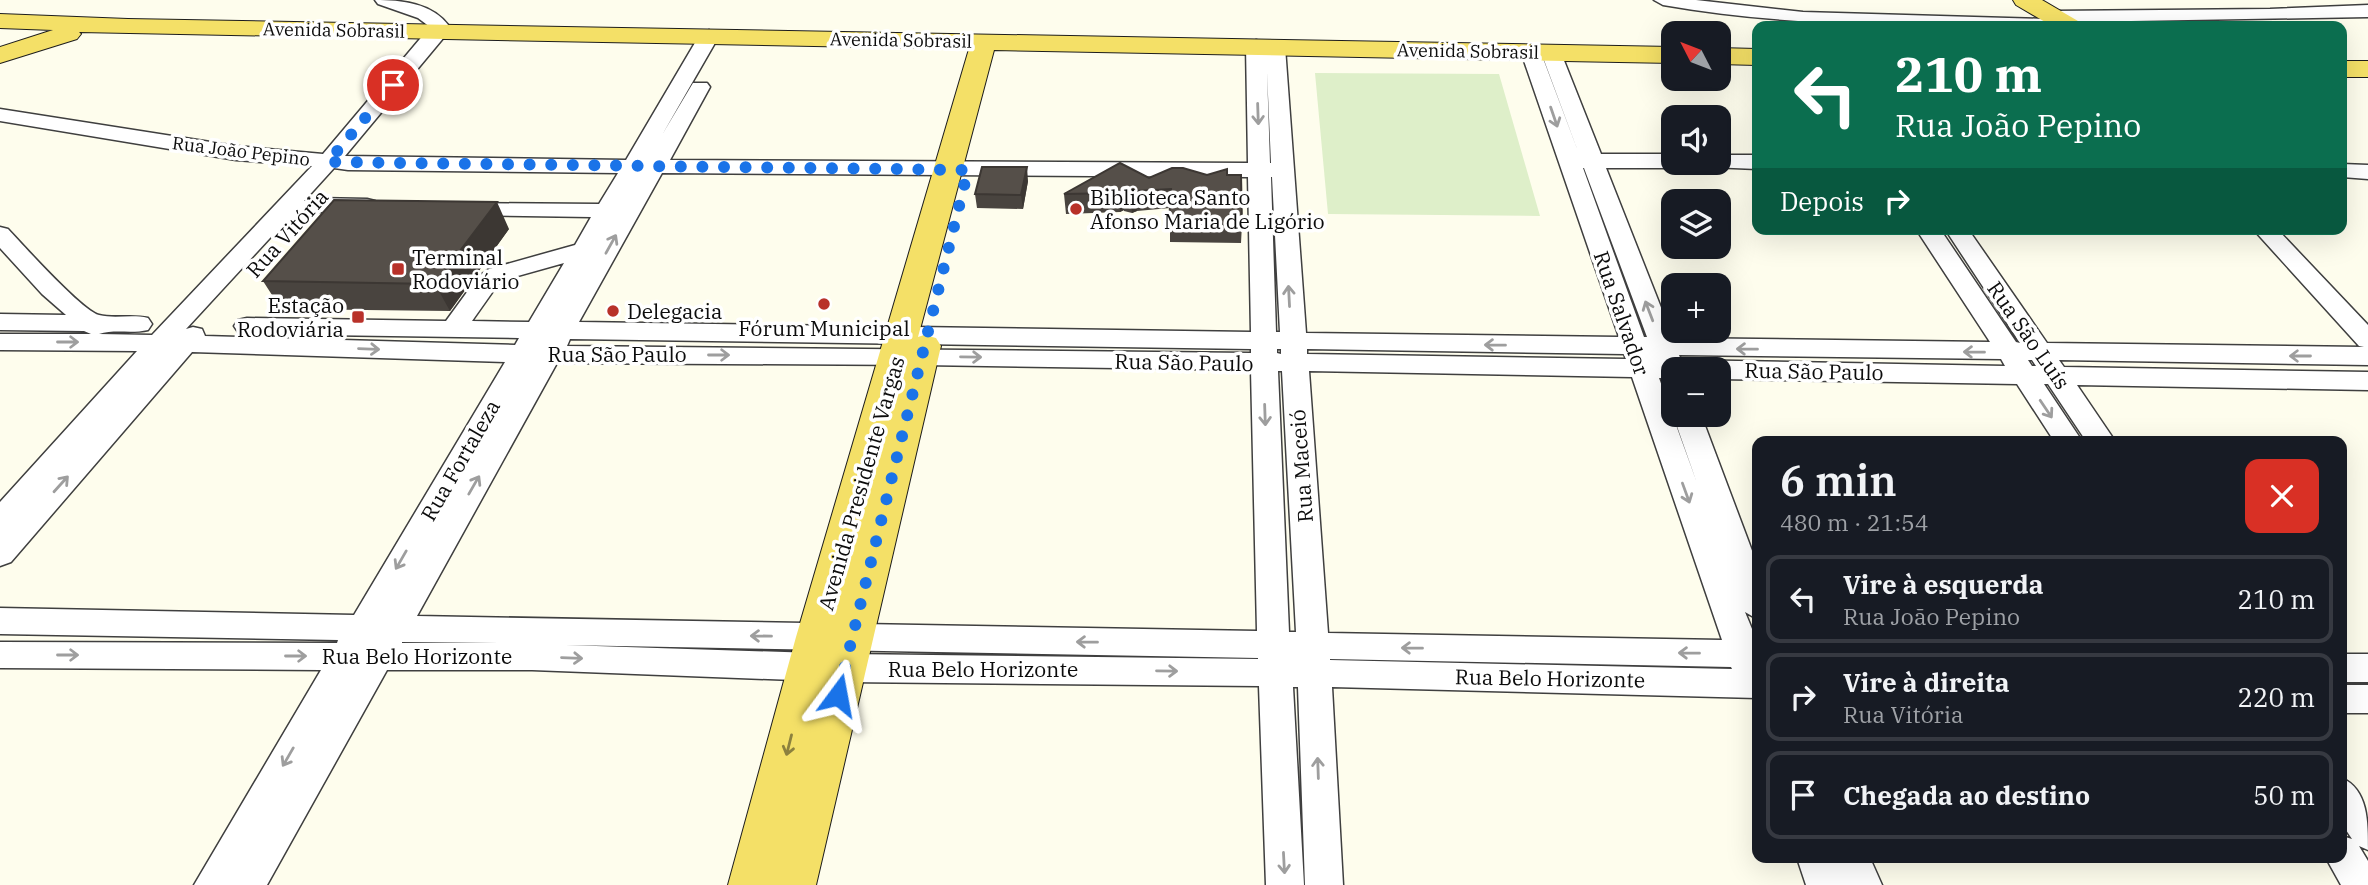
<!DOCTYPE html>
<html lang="pt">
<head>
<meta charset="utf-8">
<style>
  :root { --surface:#171b24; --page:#242831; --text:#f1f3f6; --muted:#9ea1a6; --line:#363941 }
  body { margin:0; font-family:"IBM Plex Serif",serif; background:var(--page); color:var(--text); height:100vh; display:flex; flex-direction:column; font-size:26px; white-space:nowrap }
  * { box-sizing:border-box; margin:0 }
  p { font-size:23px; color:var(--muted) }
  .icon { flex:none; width:38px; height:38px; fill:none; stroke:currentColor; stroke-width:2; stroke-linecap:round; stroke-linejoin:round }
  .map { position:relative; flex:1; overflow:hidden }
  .side { position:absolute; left:1752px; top:436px; width:595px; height:427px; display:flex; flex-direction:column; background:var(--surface); border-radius:14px; box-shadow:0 7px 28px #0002 }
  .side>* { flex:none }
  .top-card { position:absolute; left:1752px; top:21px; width:595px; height:214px; border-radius:14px; box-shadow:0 7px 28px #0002; background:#0b6e4f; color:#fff; overflow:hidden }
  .needle { width:46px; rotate:312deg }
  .controls { position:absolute; left:1661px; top:21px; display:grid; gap:14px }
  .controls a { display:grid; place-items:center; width:70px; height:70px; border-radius:14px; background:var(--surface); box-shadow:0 7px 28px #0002; font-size:35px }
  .pin { position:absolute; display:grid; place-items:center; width:60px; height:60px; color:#fff; margin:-30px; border:4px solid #fff; border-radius:50%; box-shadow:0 2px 7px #0007 }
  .me { position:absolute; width:77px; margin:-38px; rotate:13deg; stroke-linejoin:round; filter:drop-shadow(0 0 5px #0008) }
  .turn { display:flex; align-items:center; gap:24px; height:147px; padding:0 28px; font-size:32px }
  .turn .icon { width:91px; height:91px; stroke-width:2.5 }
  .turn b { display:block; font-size:49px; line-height:60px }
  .then { display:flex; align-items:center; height:66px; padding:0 28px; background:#0003; gap:14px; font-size:26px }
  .round { display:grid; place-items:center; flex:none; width:74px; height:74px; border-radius:14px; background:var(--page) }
  .headline { display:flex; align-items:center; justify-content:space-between; height:119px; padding:0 28px }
  h1 { font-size:42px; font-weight:600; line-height:52px }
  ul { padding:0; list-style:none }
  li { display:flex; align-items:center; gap:21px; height:88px; margin:0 14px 10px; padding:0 14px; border:4px solid var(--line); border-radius:14px }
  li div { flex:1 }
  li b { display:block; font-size:26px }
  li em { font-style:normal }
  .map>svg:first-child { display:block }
  .pitch { fill:#deefc9 }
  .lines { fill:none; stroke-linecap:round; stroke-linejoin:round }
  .minor-casing { stroke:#3f3f3f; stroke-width:3 }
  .major-casing { stroke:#1d1d1d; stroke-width:2 }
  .minor { fill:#fff; fill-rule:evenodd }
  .major { fill:#f4e067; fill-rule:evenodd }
  .wall { fill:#49443f }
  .shaded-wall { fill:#3c3733 }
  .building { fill:#554f49; stroke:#3c3733; stroke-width:2 }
  .oneway { stroke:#9e9e9e }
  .oneway2 { stroke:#8c813e }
  .route { stroke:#1a73e8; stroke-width:12; stroke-dasharray:0 21.6 }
  .poi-dot { fill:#b83129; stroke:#fff; stroke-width:2.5 }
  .labels { text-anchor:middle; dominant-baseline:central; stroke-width:7; stroke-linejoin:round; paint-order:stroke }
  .far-street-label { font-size:18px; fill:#0c0c0c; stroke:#fff }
  .poi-label { font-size:21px; fill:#0c0c0c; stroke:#fff; text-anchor:start }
  .street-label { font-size:21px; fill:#0c0c0c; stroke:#fff }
</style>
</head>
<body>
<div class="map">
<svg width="2368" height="885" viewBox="0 0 2368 885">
  <rect width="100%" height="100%" fill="#fefded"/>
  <path class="pitch" d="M1315,73L1499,74L1540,216L1328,214Z"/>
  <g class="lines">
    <defs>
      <path id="minor" d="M375,0C402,0 432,3 449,26L445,36L345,156L626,160L699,36L709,30L719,36L662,135L693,83H707L710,87L670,160L1248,163L1246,46L1256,40L1263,42L1266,46L1275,41L1282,43L1285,47L1306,333L1619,337L1521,52L1531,46L1541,52L1579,154L1541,53L1551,47L1561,53L1601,154H1673V163H1683L1673,168H1606L1673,338L1990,342L1916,229H1940L2016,342L2020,343L1945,229H1968L2047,343L2364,347L2359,346L2253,229H2277L2368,325V365L2059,360L2064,367L2368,372V390L2077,385L2115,441H2086L2048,384H2044L2082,441H2054L2017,384L1718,379V369H1673V378H1659L1697,483L1673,415H1701L1757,564V619L1745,612L1757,641V698L1332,687L1343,885H1305L1298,687H1293L1304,885H1266L1259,686L845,682L532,670H387L267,885H194L321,670L0,668V642L337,643L338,640L0,634V608L354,615L505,362L192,352L11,562L0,566V502L137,351L0,350V334H91L84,331L0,330V314L66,315L42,294L0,248V227L8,229C23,245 82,311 99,315C115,319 132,314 148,318L152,324L148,330C132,334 114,329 99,334L152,335L312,166L236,160L0,121V109L236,146L323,154L430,27L418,18L378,4ZM1267,72L1271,163H1270ZM334,168L348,170L618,173L599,204L455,203L452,208L455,213L463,215L591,217L575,245L489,269L478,277L446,321L247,318L238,320L234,326L238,332L247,334L519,338L515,345L205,336L202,329L193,327L186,329L281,226L317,212L375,211L378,206L375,201L367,199L314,198L304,201ZM1583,168H1584L1647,337H1644ZM662,173L1248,177L1251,332L579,322ZM1271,177H1272L1280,332H1276ZM564,263L529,322L472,321L496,287L507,279ZM570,339L1251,349V353L567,346ZM1277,349H1281V354L1277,353ZM1307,349L1624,354L1626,359L1307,354ZM1679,355L2001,359L2005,366L1681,360ZM2028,360H2032L2036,366H2032ZM557,363L922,365L1251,370L1257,631L417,616ZM1278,371H1282L1296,632H1289ZM1309,371L1632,377L1722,640L1328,633ZM402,642L499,643H402ZM565,645L1258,658V659L845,654ZM1330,659L1731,667L1732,669L1330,660Z
        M1654,0H1696L1803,12L2045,19L2046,13L2053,11L2270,9L2368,5V17L2074,22L2075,26C1935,26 1801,29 1663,5Z
        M1718,155H1757V169L1710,167L1708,163H1718Z
        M2342,164L2368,165V179L2342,177Z
        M2342,654H2368V682H2342Z
        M2342,685H2368V713H2342Z
        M2342,778C2368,790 2368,821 2368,850L2359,846L2368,861V885H2341L2326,858H2342V836L2352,839L2342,824Z
        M1797,858H1870L1882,885H1844L1842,879L1844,885H1806Z"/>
      <path id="major" d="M2013,0H2042L2078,21L2081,26H2052L2016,5Z
        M0,14L128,19L1673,47V63L994,50L918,337L924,335L936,338L941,346L816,885H728L796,637L969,49L79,32L81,34L77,39L0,63V47L53,30L0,28Z
        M1718,48L1757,49V65L1718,64Z
        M2342,61H2368V77H2342Z"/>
    </defs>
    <use href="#minor" class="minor-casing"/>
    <use href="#major" class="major-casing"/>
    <use href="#minor" class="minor"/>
    <use href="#major" class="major"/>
  </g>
  <path class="wall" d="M1207,175H1227L1242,224L1241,243L1170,242V208L1137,211L1132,213L1124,211V210L1120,212L1066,214L1064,194L1149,178Z
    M1028,181L1023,209L977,208L975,194Z
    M509,229L450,311L281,309L263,281Z"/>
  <path class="shaded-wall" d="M1027,167L1028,181L1023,209L1021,195Z
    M1124,190V210L1120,212L1119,193Z
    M1136,191L1137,211L1132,213L1131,194Z
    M497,202L509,229L450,311L435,284Z"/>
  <path class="building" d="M1120,163L1149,178L1172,168H1183L1207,175L1227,169V175H1241L1242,224L1169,223L1171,189L1136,191L1131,194L1124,192V190L1119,193L1064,194Z
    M982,167H1027L1021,195L975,194Z
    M334,200L497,202L435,284L263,281Z"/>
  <defs><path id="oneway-shaft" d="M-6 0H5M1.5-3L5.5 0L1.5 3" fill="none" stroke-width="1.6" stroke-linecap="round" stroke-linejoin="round" transform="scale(1.75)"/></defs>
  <g class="oneway">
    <use href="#oneway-shaft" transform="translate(1258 114) rotate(88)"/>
    <use href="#oneway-shaft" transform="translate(1554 117) rotate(71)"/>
    <use href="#oneway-shaft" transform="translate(611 244) rotate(-61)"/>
    <use href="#oneway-shaft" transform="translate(1289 296) rotate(-93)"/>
    <use href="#oneway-shaft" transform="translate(1649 311) rotate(-111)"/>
    <use href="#oneway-shaft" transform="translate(68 342)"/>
    <use href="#oneway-shaft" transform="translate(1495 345) rotate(-179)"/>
    <use href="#oneway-shaft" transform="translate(369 349) rotate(2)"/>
    <use href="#oneway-shaft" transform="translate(1747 349) rotate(-179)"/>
    <use href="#oneway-shaft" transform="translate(1974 352) rotate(-179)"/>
    <use href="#oneway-shaft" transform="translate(719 355)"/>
    <use href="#oneway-shaft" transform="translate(2300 356) rotate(-180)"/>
    <use href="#oneway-shaft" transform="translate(971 357) rotate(1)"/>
    <use href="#oneway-shaft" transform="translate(2046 409) rotate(56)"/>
    <use href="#oneway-shaft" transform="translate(1265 415) rotate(88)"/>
    <use href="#oneway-shaft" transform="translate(61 484) rotate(-48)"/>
    <use href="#oneway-shaft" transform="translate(474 485) rotate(-60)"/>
    <use href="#oneway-shaft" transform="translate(1686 493) rotate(70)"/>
    <use href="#oneway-shaft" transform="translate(401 560) rotate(120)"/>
    <use href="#oneway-shaft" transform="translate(761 636) rotate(-179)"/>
    <use href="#oneway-shaft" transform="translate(1087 642) rotate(-179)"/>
    <use href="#oneway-shaft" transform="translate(1412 648) rotate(-179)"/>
    <use href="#oneway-shaft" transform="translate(1689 653) rotate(-179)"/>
    <use href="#oneway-shaft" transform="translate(68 655)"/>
    <use href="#oneway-shaft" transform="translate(296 656)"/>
    <use href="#oneway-shaft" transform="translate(572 658) rotate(2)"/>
    <use href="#oneway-shaft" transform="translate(1167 671) rotate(1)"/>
    <use href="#oneway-shaft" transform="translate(288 757) rotate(120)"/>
    <use href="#oneway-shaft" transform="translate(1318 768) rotate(-92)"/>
    <use href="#oneway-shaft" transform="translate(1284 863) rotate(87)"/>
  </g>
  <use class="oneway2" href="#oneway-shaft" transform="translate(789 745) rotate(104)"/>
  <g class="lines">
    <path class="route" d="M393,85L328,162L968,170L838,695"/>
  </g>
  <g class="poi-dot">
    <circle cx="1076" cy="209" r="7"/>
    <rect x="391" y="262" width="14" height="14" rx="3.5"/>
    <circle cx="824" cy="304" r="7"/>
    <circle cx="613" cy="311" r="7"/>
    <rect x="351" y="310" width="14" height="14" rx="3.5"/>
  </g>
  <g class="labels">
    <g class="far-street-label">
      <text transform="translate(334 30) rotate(1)">Avenida Sobrasil</text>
      <text transform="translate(901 40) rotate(1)">Avenida Sobrasil</text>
      <text transform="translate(1468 51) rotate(1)">Avenida Sobrasil</text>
      <text transform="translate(241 151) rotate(7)">Rua João Pepino</text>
    </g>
    <g class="poi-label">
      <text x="1090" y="197">Biblioteca Santo<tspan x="1090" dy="24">Afonso Maria de Ligório</tspan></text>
      <text x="412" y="257">Terminal<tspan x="412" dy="24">Rodoviário</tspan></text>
      <text x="344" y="305" text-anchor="end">Estação<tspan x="344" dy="24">Rodoviária</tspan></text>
      <text x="627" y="311">Delegacia</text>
      <text x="824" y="328" text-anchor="middle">Fórum Municipal</text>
    </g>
    <g class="street-label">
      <text transform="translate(287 233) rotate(-48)">Rua Vitória</text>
      <text transform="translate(1622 313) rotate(71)">Rua Salvador</text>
      <text transform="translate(2029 335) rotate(55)">Rua São Luís</text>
      <text x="617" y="354">Rua São Paulo</text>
      <text transform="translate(1184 362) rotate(1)">Rua São Paulo</text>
      <text transform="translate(1814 371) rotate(1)">Rua São Paulo</text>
      <text transform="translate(460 460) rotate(-60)">Rua Fortaleza</text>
      <text transform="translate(1301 466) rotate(-94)">Rua Maceió</text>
      <text transform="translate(861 483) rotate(-74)">Avenida Presidente Vargas</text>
      <text x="417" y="656">Rua Belo Horizonte</text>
      <text x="983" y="669">Rua Belo Horizonte</text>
      <text transform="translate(1550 678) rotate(1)">Rua Belo Horizonte</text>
    </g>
  </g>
</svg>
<div class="controls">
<a><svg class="needle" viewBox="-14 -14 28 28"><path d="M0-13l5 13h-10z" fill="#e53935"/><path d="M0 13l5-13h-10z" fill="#9ea1a6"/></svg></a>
<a><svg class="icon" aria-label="sound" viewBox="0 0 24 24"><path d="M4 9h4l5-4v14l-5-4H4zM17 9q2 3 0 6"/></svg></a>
<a><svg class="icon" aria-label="layers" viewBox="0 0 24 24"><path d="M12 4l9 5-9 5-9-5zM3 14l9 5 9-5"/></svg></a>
<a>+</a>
<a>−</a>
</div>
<div class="pin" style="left:393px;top:85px;background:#d93025"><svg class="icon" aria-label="arrive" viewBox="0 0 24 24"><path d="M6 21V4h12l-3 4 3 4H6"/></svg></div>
<svg class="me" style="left:838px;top:695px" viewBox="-20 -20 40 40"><path d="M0-17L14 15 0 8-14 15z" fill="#1a73e8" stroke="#fff" stroke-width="4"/></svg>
<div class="top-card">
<div class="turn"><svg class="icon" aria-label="left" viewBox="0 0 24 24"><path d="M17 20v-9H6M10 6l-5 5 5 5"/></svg><div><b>210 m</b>Rua João Pepino</div></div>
<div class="then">Depois<svg class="icon" aria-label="right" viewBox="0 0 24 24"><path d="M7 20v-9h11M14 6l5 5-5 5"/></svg></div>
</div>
<section class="side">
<div class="headline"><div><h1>6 min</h1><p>480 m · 21:54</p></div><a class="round" style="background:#d93025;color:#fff"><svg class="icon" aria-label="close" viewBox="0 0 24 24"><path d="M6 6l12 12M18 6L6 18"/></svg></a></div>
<ul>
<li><svg class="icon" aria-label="left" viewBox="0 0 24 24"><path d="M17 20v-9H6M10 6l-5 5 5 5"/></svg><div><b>Vire à esquerda</b><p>Rua João Pepino</p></div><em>210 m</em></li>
<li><svg class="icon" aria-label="right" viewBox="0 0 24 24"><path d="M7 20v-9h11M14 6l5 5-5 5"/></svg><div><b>Vire à direita</b><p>Rua Vitória</p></div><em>220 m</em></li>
<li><svg class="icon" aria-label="arrive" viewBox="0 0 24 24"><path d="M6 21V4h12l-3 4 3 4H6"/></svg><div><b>Chegada ao destino</b></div><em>50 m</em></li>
</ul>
</section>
</div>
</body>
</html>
